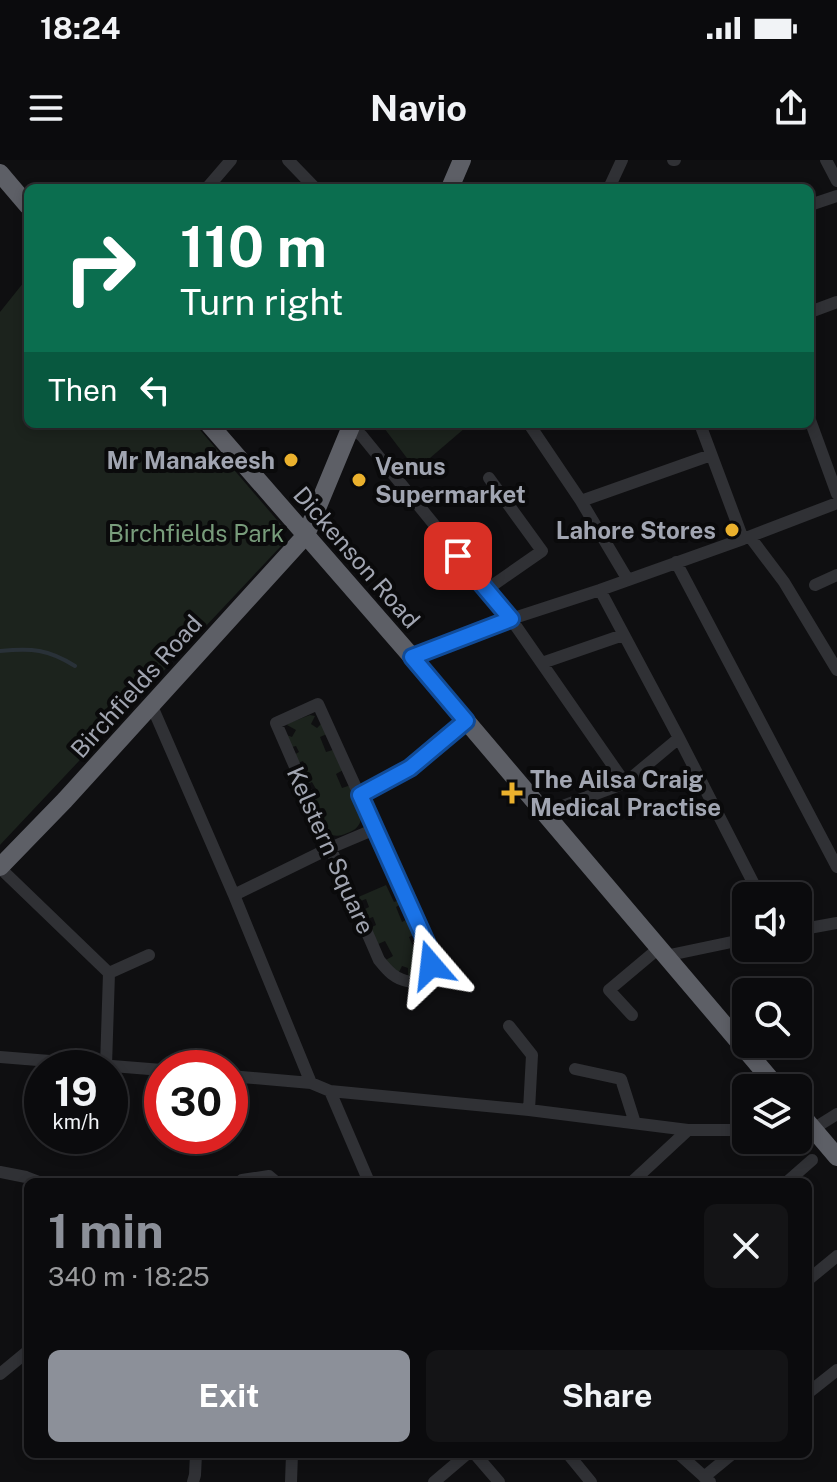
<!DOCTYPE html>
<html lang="en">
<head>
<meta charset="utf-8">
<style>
  :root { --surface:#0b0b0d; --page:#141416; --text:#f1f3f6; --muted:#9a9b9d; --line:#2b2b2e; --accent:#8c9099 }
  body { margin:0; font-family:"Public Sans",sans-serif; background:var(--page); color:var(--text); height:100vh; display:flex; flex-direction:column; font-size:30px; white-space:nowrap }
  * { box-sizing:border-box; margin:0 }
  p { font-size:26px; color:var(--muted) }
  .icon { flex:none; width:44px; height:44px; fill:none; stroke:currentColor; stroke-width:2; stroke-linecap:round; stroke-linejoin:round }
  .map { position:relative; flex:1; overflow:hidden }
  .panel { position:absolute; left:24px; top:1018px; width:788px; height:280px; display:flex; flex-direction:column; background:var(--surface); border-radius:12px; box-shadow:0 4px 12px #0003,0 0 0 2px var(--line) }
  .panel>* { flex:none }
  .banner { position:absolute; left:24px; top:24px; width:790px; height:244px; border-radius:12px; box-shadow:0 4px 12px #0003,0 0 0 2px var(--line); background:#0b6e4f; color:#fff; overflow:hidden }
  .tools { position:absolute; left:732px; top:722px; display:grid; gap:16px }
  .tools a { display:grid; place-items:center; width:80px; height:80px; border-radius:12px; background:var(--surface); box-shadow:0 4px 12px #0003,0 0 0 2px var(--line); font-size:40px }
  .speed { position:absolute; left:24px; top:890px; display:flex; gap:16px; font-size:40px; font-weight:700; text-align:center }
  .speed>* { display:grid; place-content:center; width:104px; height:104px; border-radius:50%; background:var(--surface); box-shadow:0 4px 12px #0003,0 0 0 2px var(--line); line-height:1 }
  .speed small { font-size:20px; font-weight:400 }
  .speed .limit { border:12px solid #d22; background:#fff; color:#111 }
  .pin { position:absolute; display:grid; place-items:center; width:68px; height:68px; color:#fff; margin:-34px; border-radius:16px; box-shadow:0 4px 12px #0006 }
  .me { position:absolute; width:88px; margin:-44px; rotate:343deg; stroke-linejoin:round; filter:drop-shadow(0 0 6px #0008) }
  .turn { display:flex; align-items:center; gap:28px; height:168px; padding:0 24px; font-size:36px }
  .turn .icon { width:104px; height:104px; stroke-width:2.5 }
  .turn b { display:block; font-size:56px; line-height:68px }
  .then { display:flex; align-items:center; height:76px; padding:0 24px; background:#0003; gap:16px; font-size:30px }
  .round { display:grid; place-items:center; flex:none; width:84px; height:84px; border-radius:12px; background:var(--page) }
  .head { display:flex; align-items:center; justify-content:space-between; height:136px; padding:0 24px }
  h1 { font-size:48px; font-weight:700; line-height:60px; color:var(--accent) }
  .primary-button { display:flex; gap:16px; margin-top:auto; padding:16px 24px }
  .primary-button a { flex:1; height:92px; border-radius:12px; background:var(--accent); color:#fff; font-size:32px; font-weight:700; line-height:92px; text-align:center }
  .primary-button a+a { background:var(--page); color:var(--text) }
  .status { display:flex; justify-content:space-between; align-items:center; height:56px; padding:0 40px; background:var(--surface); direction:ltr }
  .status svg { height:22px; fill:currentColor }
  header { display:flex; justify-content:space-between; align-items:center; height:104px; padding:0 24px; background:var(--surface); font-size:36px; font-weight:700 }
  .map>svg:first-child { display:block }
  .green { fill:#1c231d }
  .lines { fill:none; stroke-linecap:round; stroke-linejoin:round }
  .stream { stroke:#293138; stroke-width:4 }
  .minor { stroke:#303135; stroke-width:12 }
  .highway { stroke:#5d5f66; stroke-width:18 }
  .route-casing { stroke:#114b97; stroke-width:20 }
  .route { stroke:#1a73e8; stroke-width:14 }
  .poi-dot { fill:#ebb12d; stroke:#0a0a0b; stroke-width:3 }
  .labels { text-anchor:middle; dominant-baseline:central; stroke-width:8; stroke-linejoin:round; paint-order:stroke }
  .poi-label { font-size:24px; font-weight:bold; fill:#a1a5b1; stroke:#0a0a0b; text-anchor:end }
  .park-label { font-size:24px; fill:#789c7b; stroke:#0a0a0b }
  .street-label { font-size:24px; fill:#a1a5b1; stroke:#0a0a0b }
</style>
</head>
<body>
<div class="status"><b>18:24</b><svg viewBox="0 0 49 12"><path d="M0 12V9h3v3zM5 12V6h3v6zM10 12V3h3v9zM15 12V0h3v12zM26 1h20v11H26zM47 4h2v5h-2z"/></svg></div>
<header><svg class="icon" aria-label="menu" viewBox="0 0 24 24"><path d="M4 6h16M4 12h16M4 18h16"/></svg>Navio<svg class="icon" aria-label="share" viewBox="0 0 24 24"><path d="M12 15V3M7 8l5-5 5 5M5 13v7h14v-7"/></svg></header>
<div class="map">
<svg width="837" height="1322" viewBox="0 0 837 1322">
  <rect width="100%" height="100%" fill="#0f0f11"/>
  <path class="green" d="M28,117V264H195L283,367V384L0,685V152Z
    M381,264H462L465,268L416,310Z
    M310,555L315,556L311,564L317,568L322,563L329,573L320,577L326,592L336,589L345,609L336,614L342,628L351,625C357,640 371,663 350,672C342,675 339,677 331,675L312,641L320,636L312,622L305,625L298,612L306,608L303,601L295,604L292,596L299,592L296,586L288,588L284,574L292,577L296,570L287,565L289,563Z
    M386,725L394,742L402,739L405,742L396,747L402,762L412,757L419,773L409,777L413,786L423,782L427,804L420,813L408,817V808L402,806L398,814L384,801L393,796L385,781L376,785L368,769L376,765L373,757L364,760L361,751L369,747L366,739L358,742L356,738Z"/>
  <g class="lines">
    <path class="stream" d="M0,491C32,488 48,489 75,506"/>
    <path class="minor" d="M288,0L315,28
      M673,0H675
      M826,0L837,21
      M207,28L231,0
      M609,28L622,0
      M810,45L837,36
      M810,152L837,142
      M810,260L837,334
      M529,264L581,341L628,420
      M700,264L743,379
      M351,266L362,276L511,459L625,623
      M581,341L711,295
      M750,377L784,422L837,510
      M676,402L837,707
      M815,425L837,415
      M486,430L542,391L489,318
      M600,430L679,578L760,736
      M412,497L511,459L600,430L743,379L837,343
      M542,503L623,475
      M151,544L234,735L311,923
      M318,544L431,793C432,818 413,830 392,814C387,810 383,805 379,800L276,563Z
      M360,635L410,608L466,561
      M544,653L625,623L679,578
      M0,708L109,813L106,906
      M234,735L330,688L375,669
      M798,770L837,763
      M665,796L746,779
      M109,813L149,795
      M632,855L609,830L659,788
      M509,866L532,895L529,950
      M0,897L162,910
      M575,909L621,919L635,963
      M230,916L311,923L330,931L529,950L688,970H746
      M330,931L369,1022
      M798,969H813L837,954
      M0,1012L26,1017L39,1022
      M240,1022L242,1020L269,1016L276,1022
      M632,1022L688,970
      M787,1022L812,1000
      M808,1120L837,1096
      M0,1214L28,1191
      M808,1233L837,1210
      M475,1294L499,1322
      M568,1294L591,1322
      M679,1294L710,1322
      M704,1317L732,1294
      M193,1322L195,1315L196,1294
      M291,1322L292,1294
      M434,1322L467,1294"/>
    <path class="highway" d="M0,13L28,46
      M450,28L462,0
      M209,264L412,497L778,928
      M0,707L65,640L306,375L352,264
      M798,951L837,997"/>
  </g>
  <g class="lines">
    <defs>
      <path id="route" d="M431,805V793L360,635L410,608L466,561L412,497L511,459L458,396"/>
    </defs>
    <use href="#route" class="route-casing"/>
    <use href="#route" class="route"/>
  </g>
  <g class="poi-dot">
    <circle cx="291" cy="300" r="8"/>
    <circle cx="359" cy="320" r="8"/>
    <circle cx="732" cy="370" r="8"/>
    <path d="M508 621h8v8h8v8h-8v8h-8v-8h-8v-8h8z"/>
  </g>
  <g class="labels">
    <g class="poi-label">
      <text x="275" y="300">Mr Manakeesh</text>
      <text x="375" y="306" text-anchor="start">Venus<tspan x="375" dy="28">Supermarket</tspan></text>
      <text x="716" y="370">Lahore Stores</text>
      <text x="530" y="619" text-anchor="start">The Ailsa Craig<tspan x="530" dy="28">Medical Practise</tspan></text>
    </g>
    <g class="park-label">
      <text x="196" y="373">Birchfields Park</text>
    </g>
    <g class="street-label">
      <text transform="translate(357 397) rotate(49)">Dickenson Road</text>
      <text transform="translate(136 526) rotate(-48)">Birchfields Road</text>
      <text transform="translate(331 690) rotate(66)">Kelstern Square</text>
    </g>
  </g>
</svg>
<div class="tools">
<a><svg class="icon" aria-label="sound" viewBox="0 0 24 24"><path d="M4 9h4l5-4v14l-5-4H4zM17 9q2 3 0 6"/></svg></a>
<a><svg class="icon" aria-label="search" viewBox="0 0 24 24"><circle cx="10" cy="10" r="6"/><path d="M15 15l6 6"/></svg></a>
<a><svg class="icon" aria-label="layers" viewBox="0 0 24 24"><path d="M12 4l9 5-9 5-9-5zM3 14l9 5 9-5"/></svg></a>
</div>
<div class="speed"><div>19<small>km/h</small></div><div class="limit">30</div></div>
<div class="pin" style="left:458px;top:396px;background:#d93025"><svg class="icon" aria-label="arrive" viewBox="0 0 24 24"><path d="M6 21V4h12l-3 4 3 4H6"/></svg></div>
<svg class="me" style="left:431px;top:805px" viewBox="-20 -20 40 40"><path d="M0-17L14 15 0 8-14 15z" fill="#1a73e8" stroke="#fff" stroke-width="4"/></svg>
<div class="banner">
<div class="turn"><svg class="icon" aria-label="right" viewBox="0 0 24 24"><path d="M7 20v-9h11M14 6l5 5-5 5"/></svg><div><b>110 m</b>Turn right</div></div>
<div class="then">Then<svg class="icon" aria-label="left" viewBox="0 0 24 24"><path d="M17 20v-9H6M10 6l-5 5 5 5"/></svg></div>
</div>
<section class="panel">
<div class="head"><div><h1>1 min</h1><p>340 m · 18:25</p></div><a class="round"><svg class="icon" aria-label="close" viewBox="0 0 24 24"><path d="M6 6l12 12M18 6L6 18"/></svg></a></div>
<div class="primary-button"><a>Exit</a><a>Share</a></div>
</section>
</div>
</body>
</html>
